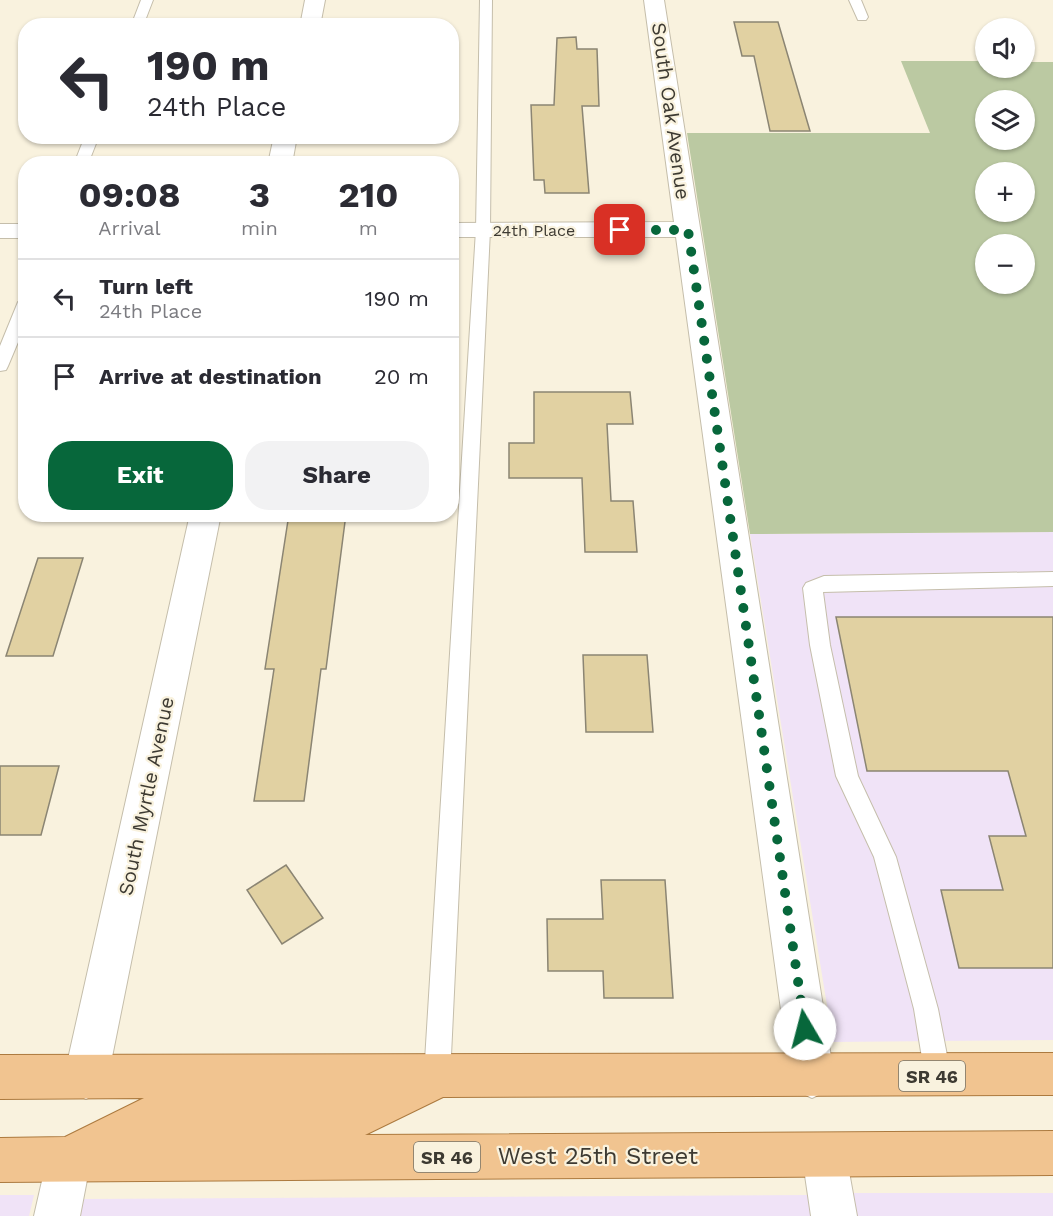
<!DOCTYPE html>
<html lang="en">
<head>
<meta charset="utf-8">
<style>
  :root { --surface:#fff; --page:#f2f2f3; --text:#2b2b33; --muted:#7c7c81; --line:#e1e1e2; --accent:#07673b }
  body { margin:0; font-family:"Work Sans",sans-serif; background:var(--page); color:var(--text); height:100vh; display:flex; flex-direction:column; font-size:22px; white-space:nowrap }
  * { box-sizing:border-box; margin:0 }
  p { font-size:20px; color:var(--muted) }
  .icon { flex:none; width:33px; height:33px; fill:none; stroke:currentColor; stroke-width:2; stroke-linecap:round; stroke-linejoin:round }
  .map { position:relative; flex:1; overflow:hidden }
  .drawer { position:absolute; left:18px; top:156px; width:441px; height:366px; display:flex; flex-direction:column; background:var(--surface); border-radius:24px; box-shadow:0 2px 4px #0004 }
  .drawer>* { flex:none }
  .top-card { position:absolute; left:18px; top:18px; width:441px; height:126px; border-radius:24px; box-shadow:0 2px 4px #0004; background:#fff; color:var(--text); overflow:hidden }
  .controls { position:absolute; left:975px; top:18px; display:grid; gap:12px }
  .controls a { display:grid; place-items:center; width:60px; height:60px; border-radius:50%; background:var(--surface); box-shadow:0 2px 4px #0004; font-size:30px }
  .pin { position:absolute; display:grid; place-items:center; width:51px; height:51px; color:#fff; margin:-26px; border-radius:12px; box-shadow:0 3px 9px #0006 }
  .me { position:absolute; width:66px; margin:-33px; rotate:352deg; stroke-linejoin:round; filter:drop-shadow(0 0 4px #0008) }
  .turn { display:flex; align-items:center; gap:21px; height:126px; padding:0 30px; font-size:27px }
  .turn .icon { width:78px; height:78px; stroke-width:2.5 }
  .turn b { display:block; font-size:42px; line-height:51px }
  .eta { display:flex; justify-content:space-evenly; align-items:center; height:102px; text-align:center }
  .eta b { font-size:36px; font-weight:700; line-height:42px }
  .primary-button { display:flex; gap:12px; margin-top:auto; padding:12px 30px }
  .primary-button a { flex:1; height:69px; border-radius:24px; background:var(--accent); color:#fff; font-size:24px; font-weight:700; line-height:69px; text-align:center }
  .primary-button a+a { background:var(--page); color:var(--text) }
  ul { padding:0; list-style:none }
  li { display:flex; align-items:center; gap:18px; height:78px; padding:0 30px; border-top:2px solid var(--line) }
  li div { flex:1 }
  li b { display:block; font-size:22px }
  li em { font-style:normal }
  .map>svg:first-child { display:block }
  .commercial { fill:#f0e3f7 }
  .green { fill:#bbc9a2; fill-rule:evenodd }
  .building { fill:#e1d1a2; stroke:#8b8573; stroke-width:1.5 }
  .lines { fill:none; stroke-linecap:round; stroke-linejoin:round }
  .service-casing { stroke:#c5beab; stroke-width:2 }
  .minor-casing { stroke:#c5beab; stroke-width:2 }
  .primary-casing { stroke:#ac7a3f; stroke-width:2 }
  .service { fill:#fff; fill-rule:evenodd }
  .minor { fill:#fff; fill-rule:evenodd }
  .primary { fill:#f1c490; fill-rule:evenodd }
  .route { stroke:#07673b; stroke-width:10; stroke-dasharray:0 18 }
  .labels { text-anchor:middle; dominant-baseline:central; stroke-width:4.5; stroke-linejoin:round; paint-order:stroke }
  .far-street-label { font-size:16px; fill:#3d3a32; stroke:#f9f2de }
  .shield { fill:#f9f2de; stroke:#757166; stroke-width:1.5 }
  .shield-label { font-size:18px; font-weight:bold; fill:#3d3a32 }
  .street-label { font-size:20px; fill:#3d3a32; stroke:#f9f2de }
  .near-street-label { font-size:24px; fill:#3d3a32; stroke:#f9f2de }
</style>
</head>
<body>
<div class="map">
<svg width="1053" height="1216" viewBox="0 0 1053 1216">
  <rect width="100%" height="100%" fill="#f9f2de"/>
  <path class="commercial" d="M1053,532V1040L833,1042L750,534Z
    M853,1193H1053V1216H857Z
    M0,1195H34L29,1216H0Z
    M811,1195L814,1216H79L83,1199Z"/>
  <path class="green" d="M901,61H985L986,68H1024L1025,62H1053V532L750,534L687,133H930ZM986,100H1024V140H986ZM986,172H1024V212H986ZM986,244H1024V284H986Z"/>
  <path class="building" d="M734,22H778L810,131H770L754,56H742Z
    M576,37L577,49H597L599,106H582L589,193H545L544,180H534L531,105H554L557,38Z
    M534,392H630L633,424H607L611,501H633L637,552H585L582,478H509V443H534Z
    M289,514H346L326,669H321L304,801H254L274,669H265Z
    M38,558H83L53,656H6Z
    M836,617H1053V968H959L941,890H1003L989,836H1026L1008,771H867Z
    M583,655H647L653,732H586Z
    M0,766H59L41,835H0Z
    M286,865L323,918L282,944L247,890Z
    M601,880H665L673,998H604L603,971H548L547,919H603Z"/>
  <g class="lines">
    <defs>
      <path id="service" d="M141,0H153L143,26H131Z
        M480,0H492L490,230L450,1077L446,1086L437,1090L428,1086L424,1077L476,230Z
        M849,0H861L868,17L866,20H858Z
        M85,136H99L88,164H74Z
        M26,297V323L8,366L6,370L0,371V346L18,302Z
        M1053,572V586L823,592L830,645L858,776L896,857L938,1009L951,1076L947,1085L938,1089L929,1085L925,1076L914,1009L874,857L836,776L810,645L803,588L806,583L824,576Z"/>
      <path id="minor" d="M305,0H325L320,26H300Z
        M644,0H664L834,1076L827,1091L812,1098L797,1091L790,1076L676,237H452V223L674,222Z
        M274,136H297L292,164H268Z
        M0,224H26V238H0Z
        M190,514H221L108,1077L101,1092L86,1099L71,1092L64,1077Z
        M824,1133L840,1139L846,1155L857,1216H811L802,1155L808,1139Z
        M69,1137L85,1143L91,1159L80,1216H34L47,1159L53,1143Z"/>
      <path id="primary" d="M1053,1053V1095L443,1097L365,1135L1053,1131V1175L0,1182V1138L65,1137L144,1098L0,1099V1055Z"/>
    </defs>
    <use href="#service" class="service-casing"/>
    <use href="#minor" class="minor-casing"/>
    <use href="#primary" class="primary-casing"/>
    <use href="#service" class="service"/>
    <use href="#minor" class="minor"/>
    <use href="#primary" class="primary"/>
  </g>
  <g class="lines">
    <path class="route" d="M620,230H688L805,1029"/>
  </g>
  <g class="labels">
    <g class="far-street-label">
      <text x="534" y="230">24th Place</text>
    </g>
    <g class="shield">
      <rect x="899" y="1061" width="66" height="30" rx="4.5"/>
      <rect x="414" y="1142" width="66" height="30" rx="4.5"/>
    </g>
    <g class="shield-label">
      <text x="932" y="1076">SR 46</text>
      <text x="447" y="1157">SR 46</text>
    </g>
    <g class="street-label">
      <text transform="translate(671 111) rotate(82)">South Oak Avenue</text>
      <text transform="translate(146 796) rotate(-78)">South Myrtle Avenue</text>
    </g>
    <g class="near-street-label">
      <text x="598" y="1156">West 25th Street</text>
    </g>
  </g>
</svg>
<div class="controls">
<a><svg class="icon" aria-label="sound" viewBox="0 0 24 24"><path d="M4 9h4l5-4v14l-5-4H4zM17 9q2 3 0 6"/></svg></a>
<a><svg class="icon" aria-label="layers" viewBox="0 0 24 24"><path d="M12 4l9 5-9 5-9-5zM3 14l9 5 9-5"/></svg></a>
<a>+</a>
<a>−</a>
</div>
<div class="pin" style="left:620px;top:230px;background:#d93025"><svg class="icon" aria-label="arrive" viewBox="0 0 24 24"><path d="M6 21V4h12l-3 4 3 4H6"/></svg></div>
<svg class="me" style="left:805px;top:1029px" viewBox="-20 -20 40 40"><circle r="19" fill="#fff"/><path d="M0-13L10 11 0 6-10 11z" fill="#07673b"/></svg>
<div class="top-card">
<div class="turn"><svg class="icon" aria-label="left" viewBox="0 0 24 24"><path d="M17 20v-9H6M10 6l-5 5 5 5"/></svg><div><b>190 m</b>24th Place</div></div>
</div>
<section class="drawer">
<div class="eta">
<div><b>09:08</b><p>Arrival</p></div>
<div><b>3</b><p>min</p></div>
<div><b>210</b><p>m</p></div>
</div>
<ul>
<li><svg class="icon" aria-label="left" viewBox="0 0 24 24"><path d="M17 20v-9H6M10 6l-5 5 5 5"/></svg><div><b>Turn left</b><p>24th Place</p></div><em>190 m</em></li>
<li><svg class="icon" aria-label="arrive" viewBox="0 0 24 24"><path d="M6 21V4h12l-3 4 3 4H6"/></svg><div><b>Arrive at destination</b></div><em>20 m</em></li>
</ul>
<div class="primary-button"><a>Exit</a><a>Share</a></div>
</section>
</div>
</body>
</html>
